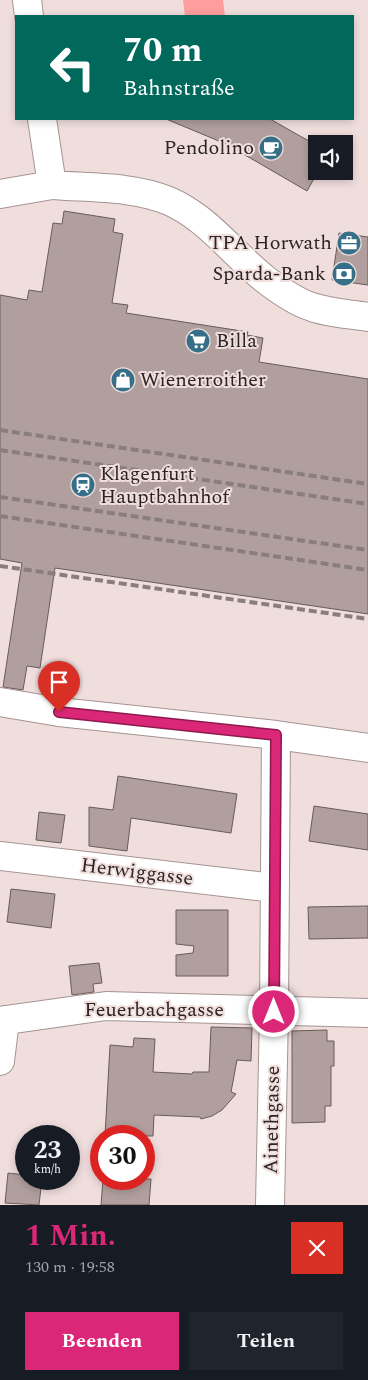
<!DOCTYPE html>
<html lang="de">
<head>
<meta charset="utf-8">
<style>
  :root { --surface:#171b24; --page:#20242c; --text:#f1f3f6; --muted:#9ea1a6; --accent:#db2777 }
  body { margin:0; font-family:Spectral,serif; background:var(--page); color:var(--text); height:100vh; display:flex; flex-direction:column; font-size:19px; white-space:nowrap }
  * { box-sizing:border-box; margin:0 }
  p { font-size:16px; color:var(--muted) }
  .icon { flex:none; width:28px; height:28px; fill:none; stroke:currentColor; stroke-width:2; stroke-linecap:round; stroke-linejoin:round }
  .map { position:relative; height:1205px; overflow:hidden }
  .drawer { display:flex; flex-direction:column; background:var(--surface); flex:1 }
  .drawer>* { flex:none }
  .top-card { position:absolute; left:15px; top:15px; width:339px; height:105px; border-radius:0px; box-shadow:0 2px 8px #0003; background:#00695c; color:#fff; overflow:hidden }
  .tools { position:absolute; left:308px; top:135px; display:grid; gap:10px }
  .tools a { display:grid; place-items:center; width:45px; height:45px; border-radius:0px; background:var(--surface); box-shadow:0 2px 8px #0003; font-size:25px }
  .speed { position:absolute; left:15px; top:1125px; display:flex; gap:10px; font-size:25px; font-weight:700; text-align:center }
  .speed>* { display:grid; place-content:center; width:65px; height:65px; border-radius:50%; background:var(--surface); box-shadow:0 2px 8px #0003; line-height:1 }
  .speed small { font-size:12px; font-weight:400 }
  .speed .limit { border:8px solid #d22; background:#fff; color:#111 }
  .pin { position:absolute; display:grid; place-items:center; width:42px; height:42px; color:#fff; margin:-51px -21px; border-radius:50% 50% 50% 0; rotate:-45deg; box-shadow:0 0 5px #0007 }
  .pin .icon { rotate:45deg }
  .me { position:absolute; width:55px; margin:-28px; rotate:0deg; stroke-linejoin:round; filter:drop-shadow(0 0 4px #0008) }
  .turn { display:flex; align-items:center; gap:18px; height:105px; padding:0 25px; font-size:22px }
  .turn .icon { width:65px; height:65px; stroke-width:2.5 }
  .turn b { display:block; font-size:35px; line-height:42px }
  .round { display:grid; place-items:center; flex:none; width:52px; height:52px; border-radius:0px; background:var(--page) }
  .summary { display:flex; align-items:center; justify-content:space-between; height:85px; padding:0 25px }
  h1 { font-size:30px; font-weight:700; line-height:38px; color:var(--accent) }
  .primary-button { display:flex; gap:10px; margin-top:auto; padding:10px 25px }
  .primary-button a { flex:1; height:58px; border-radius:0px; background:var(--accent); color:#fff; font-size:20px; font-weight:700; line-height:58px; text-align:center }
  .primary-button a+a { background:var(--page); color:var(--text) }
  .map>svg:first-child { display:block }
  .green { fill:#fe9e9c }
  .building { fill:#b19f9e; stroke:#6a5a5a }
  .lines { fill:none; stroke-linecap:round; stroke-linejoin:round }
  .minor-casing { stroke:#a69493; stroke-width:30 }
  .tertiary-casing { stroke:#a69493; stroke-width:30 }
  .minor { stroke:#fff; stroke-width:28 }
  .tertiary { stroke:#fff; stroke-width:28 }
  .rail { stroke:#8a7e7d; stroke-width:4; stroke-dasharray:8 4; stroke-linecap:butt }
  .route-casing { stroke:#8e194d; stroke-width:12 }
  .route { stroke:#db2777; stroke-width:9 }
  .labels { text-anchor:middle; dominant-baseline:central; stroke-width:4; stroke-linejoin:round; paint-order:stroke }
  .poi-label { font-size:20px; fill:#2b2424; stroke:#f0dedd; text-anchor:end }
  .street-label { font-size:20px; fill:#2b2424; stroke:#f0dedd }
</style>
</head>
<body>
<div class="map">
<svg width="368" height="1205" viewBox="0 0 368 1205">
  <rect width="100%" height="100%" fill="#f0dedd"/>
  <path class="green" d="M183,0H223L225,16H185Z"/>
  <path class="building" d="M166,119H270L316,145V175L307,191L226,144Z
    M64,211L115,219L113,232L123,234L112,303L128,305L126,313L248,332L247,335L263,338L259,362L368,379V614L55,568L40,668L27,666L23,690L3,687L22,563L0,559V295L27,300L29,290L42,292L53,223L62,224Z
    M339,233L368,237V285L332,280Z
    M118,776L237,794L231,833L131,818L127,851L89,846V807L113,810Z
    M314,806L368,814V850L309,841Z
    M39,812L65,815L61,843L36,840Z
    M11,889L55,894L51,928L7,922Z
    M368,906V938L309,939L308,907Z
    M176,910H228V976H176V955L193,953L194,946L176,944Z
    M99,963L102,983L93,984L94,992L72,995L69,966Z
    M211,1027L252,1028L251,1061L237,1060L231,1092L236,1094L222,1110L212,1116L201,1119L200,1117L154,1115L153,1136H105L110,1045L133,1047L134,1038L155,1039L153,1072L192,1074L193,1072H209Z
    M327,1030V1041H334V1066H331V1106H325V1122L292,1123V1031Z
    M8,1173L26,1175V1179H42L39,1205L5,1203Z
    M103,1179H151L149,1205H101Z"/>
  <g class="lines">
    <defs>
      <path id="minor" d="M0,194L52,185
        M0,702L59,712L276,735L368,748
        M0,856L274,888
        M0,1021L106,1006L368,1013
        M0,1061L5,1020
        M270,1205L274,1012L276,735"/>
      <path id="tertiary" d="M27,0L29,16
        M42,119L52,185C89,188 134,186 169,201C208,218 233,254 266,280C279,290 296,302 312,307C329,313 350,314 368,317"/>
    </defs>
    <use href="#minor" class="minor-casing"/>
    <use href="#tertiary" class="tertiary-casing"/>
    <use href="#minor" class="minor"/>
    <use href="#tertiary" class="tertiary"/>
    <path class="rail" d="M0,430L368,484
      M0,450L368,504
      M0,497L368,550
      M0,516L368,570
      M0,566L368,619"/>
  </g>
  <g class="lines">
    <defs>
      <path id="route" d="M59,712L276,735L274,1012"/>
    </defs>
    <use href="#route" class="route-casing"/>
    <use href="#route" class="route"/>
  </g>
  <defs>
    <symbol id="cafe-disc" viewBox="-11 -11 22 22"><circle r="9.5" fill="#376f89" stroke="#f0dedd"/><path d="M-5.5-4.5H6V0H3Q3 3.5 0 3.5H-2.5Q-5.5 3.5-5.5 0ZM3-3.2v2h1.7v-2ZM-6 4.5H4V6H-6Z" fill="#fff"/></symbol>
    <symbol id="office-disc" viewBox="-11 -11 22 22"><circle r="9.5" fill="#376f89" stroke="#f0dedd"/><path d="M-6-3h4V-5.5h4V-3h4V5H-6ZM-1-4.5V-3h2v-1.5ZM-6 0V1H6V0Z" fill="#fff"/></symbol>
    <symbol id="bank-disc" viewBox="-11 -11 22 22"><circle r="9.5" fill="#376f89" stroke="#f0dedd"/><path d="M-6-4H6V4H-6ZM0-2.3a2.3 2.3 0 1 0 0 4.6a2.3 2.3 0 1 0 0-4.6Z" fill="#fff"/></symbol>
    <symbol id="supermarket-disc" viewBox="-11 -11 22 22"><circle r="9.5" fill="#376f89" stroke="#f0dedd"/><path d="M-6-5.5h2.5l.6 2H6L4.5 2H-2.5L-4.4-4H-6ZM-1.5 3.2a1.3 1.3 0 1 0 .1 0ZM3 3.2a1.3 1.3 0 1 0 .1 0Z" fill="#fff"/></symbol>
    <symbol id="shop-disc" viewBox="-11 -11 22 22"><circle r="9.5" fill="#376f89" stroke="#f0dedd"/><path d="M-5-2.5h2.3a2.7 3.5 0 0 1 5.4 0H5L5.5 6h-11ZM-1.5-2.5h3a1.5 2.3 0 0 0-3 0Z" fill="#fff"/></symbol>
    <symbol id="station-disc" viewBox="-11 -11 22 22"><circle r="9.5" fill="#376f89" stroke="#f0dedd"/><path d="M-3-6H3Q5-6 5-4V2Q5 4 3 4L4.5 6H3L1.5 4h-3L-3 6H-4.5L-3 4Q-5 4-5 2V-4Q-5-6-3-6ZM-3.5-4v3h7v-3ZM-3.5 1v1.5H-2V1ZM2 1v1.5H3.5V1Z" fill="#fff"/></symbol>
  </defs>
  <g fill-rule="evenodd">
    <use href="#cafe-disc" x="257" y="134" width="28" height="28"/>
    <use href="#office-disc" x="335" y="229" width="28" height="28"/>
    <use href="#bank-disc" x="330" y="260" width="28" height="28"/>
    <use href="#supermarket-disc" x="184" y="327" width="28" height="28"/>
    <use href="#shop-disc" x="109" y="366" width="28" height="28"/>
    <use href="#station-disc" x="69" y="471" width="28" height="28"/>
  </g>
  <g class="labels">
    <g class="poi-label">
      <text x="254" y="148">Pendolino</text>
      <text x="332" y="243">TPA Horwath</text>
      <text x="326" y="274">Sparda-Bank</text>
      <text x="216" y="341" text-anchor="start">Billa</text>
      <text x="140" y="380" text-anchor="start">Wienerroither</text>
      <text x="100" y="474" text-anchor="start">Klagenfurt<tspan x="100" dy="23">Hauptbahnhof</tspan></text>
    </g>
    <g class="street-label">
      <text transform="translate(137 872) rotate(7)">Herwiggasse</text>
      <text x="154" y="1010">Feuerbachgasse</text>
      <text transform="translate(272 1120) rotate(-89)">Ainethgasse</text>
    </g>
  </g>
</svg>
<div class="tools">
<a><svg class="icon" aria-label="sound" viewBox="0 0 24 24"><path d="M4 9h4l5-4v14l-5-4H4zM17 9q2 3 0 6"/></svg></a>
</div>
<div class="speed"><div>23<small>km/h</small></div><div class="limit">30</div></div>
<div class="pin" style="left:59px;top:712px;background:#d93025"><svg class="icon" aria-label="arrive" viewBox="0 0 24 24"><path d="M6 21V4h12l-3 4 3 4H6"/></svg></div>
<svg class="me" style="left:274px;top:1012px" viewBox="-20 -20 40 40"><circle r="17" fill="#db2777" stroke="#fff" stroke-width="3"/><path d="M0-11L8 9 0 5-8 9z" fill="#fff"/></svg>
<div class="top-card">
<div class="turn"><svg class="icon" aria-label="left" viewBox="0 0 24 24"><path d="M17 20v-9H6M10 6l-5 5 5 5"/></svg><div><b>70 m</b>Bahnstraße</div></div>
</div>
</div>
<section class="drawer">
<div class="summary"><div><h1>1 Min.</h1><p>130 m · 19:58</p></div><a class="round" style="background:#d93025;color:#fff"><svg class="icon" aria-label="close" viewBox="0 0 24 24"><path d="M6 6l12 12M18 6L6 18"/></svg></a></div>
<div class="primary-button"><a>Beenden</a><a>Teilen</a></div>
</section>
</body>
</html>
